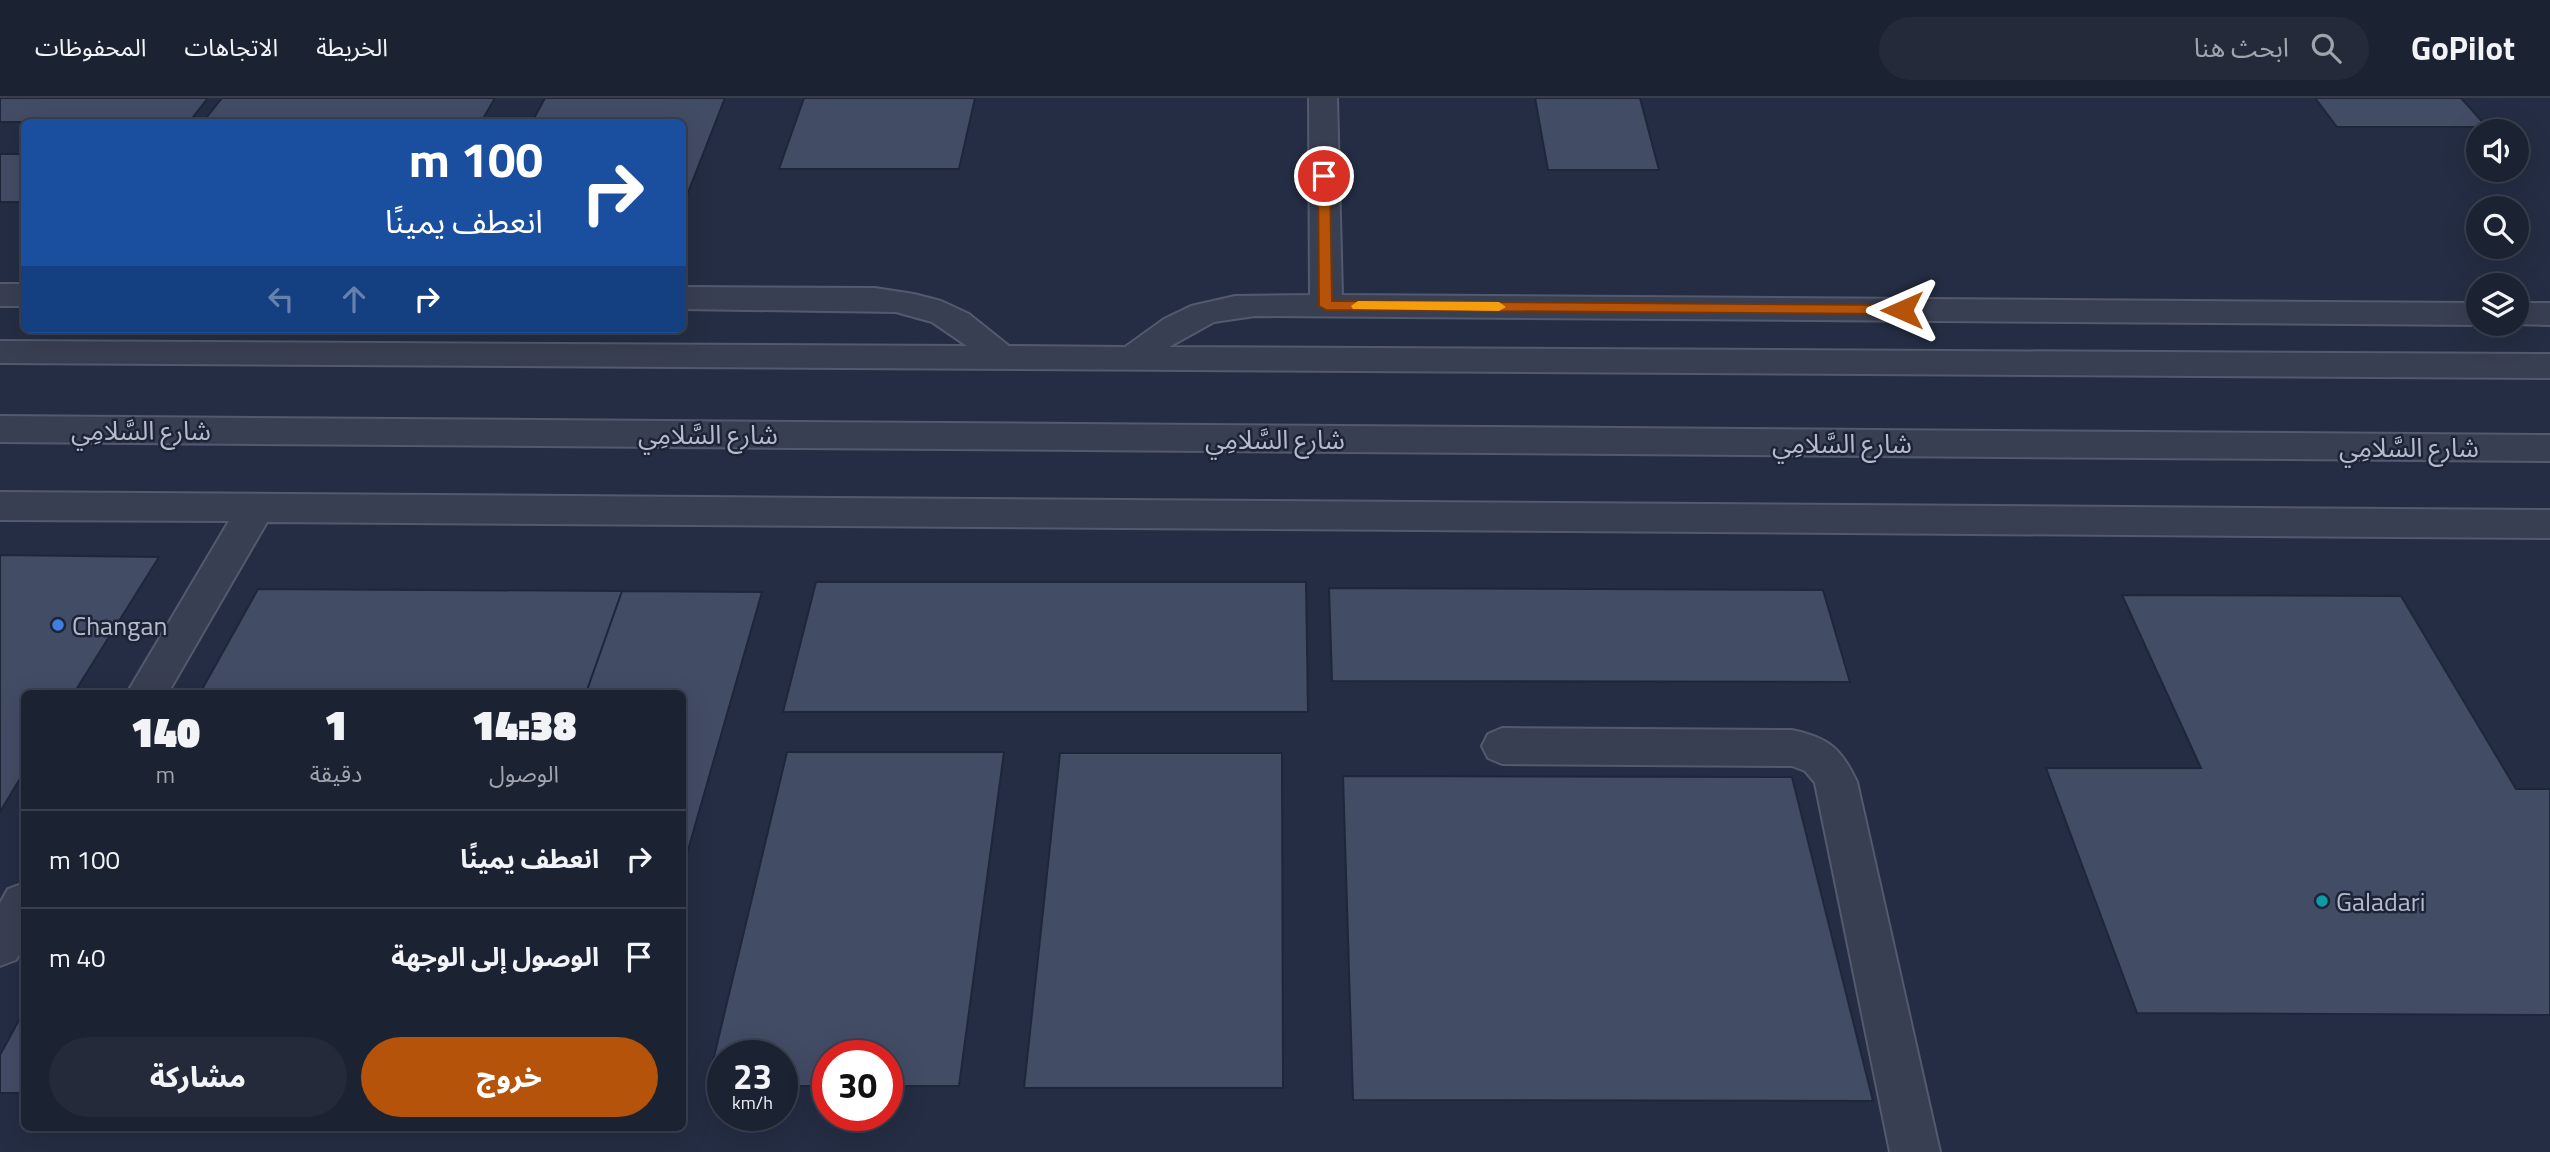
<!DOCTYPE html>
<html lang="ar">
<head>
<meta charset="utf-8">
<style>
  :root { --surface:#1b2232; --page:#242a3a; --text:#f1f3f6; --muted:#a0a4ac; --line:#393f4d; --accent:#b45309 }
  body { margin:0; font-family:"Titillium Web","Noto Sans Arabic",sans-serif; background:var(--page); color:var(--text); direction:rtl; height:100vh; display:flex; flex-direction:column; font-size:26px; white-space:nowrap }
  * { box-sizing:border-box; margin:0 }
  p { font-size:23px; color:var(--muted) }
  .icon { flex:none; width:38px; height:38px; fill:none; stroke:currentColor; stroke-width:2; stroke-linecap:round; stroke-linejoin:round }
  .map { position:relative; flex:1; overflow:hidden; direction:ltr }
  .panel { position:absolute; left:21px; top:592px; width:665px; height:441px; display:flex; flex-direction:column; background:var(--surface); border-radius:10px; box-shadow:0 7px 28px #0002,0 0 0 2px var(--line); direction:rtl }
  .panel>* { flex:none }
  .banner { position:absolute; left:21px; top:21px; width:665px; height:214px; border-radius:10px; box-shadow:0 7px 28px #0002,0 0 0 2px var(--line); direction:rtl; background:#1a4fa0; color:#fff; overflow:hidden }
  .tools { position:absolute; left:2466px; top:21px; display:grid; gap:14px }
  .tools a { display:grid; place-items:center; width:63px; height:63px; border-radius:50%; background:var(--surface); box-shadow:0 7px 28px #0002,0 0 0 2px var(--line); font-size:35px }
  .speed { position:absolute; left:707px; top:942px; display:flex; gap:14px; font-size:35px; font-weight:700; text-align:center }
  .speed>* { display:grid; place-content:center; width:91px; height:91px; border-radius:50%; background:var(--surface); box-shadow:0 7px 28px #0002,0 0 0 2px var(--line); line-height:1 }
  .speed small { font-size:18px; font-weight:400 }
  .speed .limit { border:10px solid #d22; background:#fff; color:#111 }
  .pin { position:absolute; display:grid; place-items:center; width:60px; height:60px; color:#fff; margin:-30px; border:4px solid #fff; border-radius:50%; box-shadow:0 2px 7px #0007 }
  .me { position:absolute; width:77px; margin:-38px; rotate:270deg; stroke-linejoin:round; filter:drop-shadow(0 0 5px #0008) }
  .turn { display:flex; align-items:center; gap:24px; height:147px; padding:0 28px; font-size:32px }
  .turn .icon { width:91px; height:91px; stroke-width:2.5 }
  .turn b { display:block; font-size:49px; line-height:60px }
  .lanes { display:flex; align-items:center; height:66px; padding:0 28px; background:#0003; justify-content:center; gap:35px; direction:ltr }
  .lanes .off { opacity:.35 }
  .eta { display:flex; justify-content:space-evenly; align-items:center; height:119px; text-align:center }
  .eta b { font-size:42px; font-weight:800; line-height:49px }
  .button { display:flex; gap:14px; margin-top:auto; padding:14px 28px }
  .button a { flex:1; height:80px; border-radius:42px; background:var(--accent); color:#fff; font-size:28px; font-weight:800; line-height:80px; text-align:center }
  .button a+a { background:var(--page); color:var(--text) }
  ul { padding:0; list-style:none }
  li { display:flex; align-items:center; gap:21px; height:98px; padding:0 28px; border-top:2px solid var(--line) }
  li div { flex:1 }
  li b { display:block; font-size:26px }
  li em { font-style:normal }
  header { display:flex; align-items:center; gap:42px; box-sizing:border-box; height:98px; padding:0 35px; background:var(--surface); border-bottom:2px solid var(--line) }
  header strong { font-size:33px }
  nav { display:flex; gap:38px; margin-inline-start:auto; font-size:24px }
  .search { width:490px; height:63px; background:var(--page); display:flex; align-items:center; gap:18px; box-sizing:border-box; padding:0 24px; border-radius:38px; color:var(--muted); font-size:26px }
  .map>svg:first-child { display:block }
  .building { fill:#434c65; stroke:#1f263a; stroke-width:2 }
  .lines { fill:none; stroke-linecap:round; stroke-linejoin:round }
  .minor-casing { stroke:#545a6d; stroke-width:4 }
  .minor { fill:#393f52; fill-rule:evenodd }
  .route { fill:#b45309; stroke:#753606; stroke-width:2 }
  .slow { fill:#f59e0b }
  .shop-dot { fill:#3f7fe0; stroke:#1d2438; stroke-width:2.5 }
  .culture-dot { fill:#0f9aa8; stroke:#1d2438; stroke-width:2.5 }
  .labels { text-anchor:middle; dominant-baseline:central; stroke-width:5; stroke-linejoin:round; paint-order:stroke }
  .street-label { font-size:26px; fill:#b6bbcc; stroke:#1d2438 }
  .poi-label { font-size:26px; fill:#b6bbcc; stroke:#1d2438; text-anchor:start }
</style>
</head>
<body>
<header>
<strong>GoPilot</strong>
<div class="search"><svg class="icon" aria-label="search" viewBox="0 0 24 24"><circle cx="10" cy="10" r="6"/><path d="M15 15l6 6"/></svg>ابحث هنا</div>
<nav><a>الخريطة</a><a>الاتجاهات</a><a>المحفوظات</a></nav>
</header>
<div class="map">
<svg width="2550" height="1054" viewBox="0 0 2550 1054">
  <rect width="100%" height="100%" fill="#242d43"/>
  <path class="building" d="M0,0H208L189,24H0Z
    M222,0H495L481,24H203Z
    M545,0H725L685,102H682V24H532Z
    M804,0H975L959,71H779Z
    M1535,0H1640L1659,72H1548Z
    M2315,0H2461L2487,29H2337Z
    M0,56H24V104H0Z
    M0,457L159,459L74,595H24V674L0,714Z
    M816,484H1306L1308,614H783Z
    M1329,490L1823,492L1850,584L1332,583Z
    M258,491L622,493L586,595H200Z
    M622,493L762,494L682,773V595H586Z
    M2122,497L2401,498L2516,691H2550V917L2137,915L2046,670H2201Z
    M787,654H1004L959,988H887V957H828V988H782V957H723V988H707Z
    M1060,655H1282L1283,990H1024Z
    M1343,678L1792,679L1873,1003L1353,1002Z
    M24,913V995H0V957Z"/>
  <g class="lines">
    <defs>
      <path id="minor" d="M1309,0H1337L1342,197L2478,205V226H2482L2478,227L1255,218L1214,224L1169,249L2550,256V280L0,265V243L967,248L932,224L896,214L682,211V189L875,190L914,196L941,203L969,216L1009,248L1125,249L1164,221L1191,208L1235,198L1310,197Z
        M0,186H24V208H0Z
        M2516,205H2550V227L2512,226H2516Z
        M0,318L2550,337V363L0,344Z
        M0,394L2550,412V440L267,424L168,595H127L229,423L0,422Z
        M1502,630L1792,632C1829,640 1841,650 1857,684L1940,1054H1890L1815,685L1805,673L1792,668L1502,666L1488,660L1482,648L1488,636Z
        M24,785V847L16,862L0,868V805L8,791Z"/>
    </defs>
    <use href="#minor" class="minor-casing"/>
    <use href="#minor" class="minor"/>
  </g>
  <path class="route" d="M1324,74L1330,78L1332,203L1902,207L1909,212L1902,216L1326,212L1319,208L1318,78Z"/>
  <path class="slow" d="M1358,203L1499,204L1506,209L1499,213L1353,211L1351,208Z"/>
  <circle class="shop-dot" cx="58" cy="527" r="7"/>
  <circle class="culture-dot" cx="2322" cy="803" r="7"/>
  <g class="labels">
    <g class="street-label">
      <text x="141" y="332">شارع السَّلامِي</text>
      <text x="708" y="336">شارع السَّلامِي</text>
      <text x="1275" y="341">شارع السَّلامِي</text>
      <text x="1842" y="345">شارع السَّلامِي</text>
      <text x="2409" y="349">شارع السَّلامِي</text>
    </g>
    <g class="poi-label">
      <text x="72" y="527">Changan</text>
      <text x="2336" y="803">Galadari</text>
    </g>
  </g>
</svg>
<div class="tools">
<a><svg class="icon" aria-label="sound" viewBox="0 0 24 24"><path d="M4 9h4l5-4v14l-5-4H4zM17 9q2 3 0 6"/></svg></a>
<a><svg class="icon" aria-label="search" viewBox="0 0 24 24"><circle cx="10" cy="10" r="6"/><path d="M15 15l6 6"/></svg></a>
<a><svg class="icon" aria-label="layers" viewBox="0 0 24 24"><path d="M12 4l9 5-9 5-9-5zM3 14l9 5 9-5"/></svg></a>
</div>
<div class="speed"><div>23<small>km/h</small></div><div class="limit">30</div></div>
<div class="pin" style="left:1324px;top:78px;background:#d93025"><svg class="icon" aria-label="arrive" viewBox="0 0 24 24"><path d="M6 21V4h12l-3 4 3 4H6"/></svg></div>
<svg class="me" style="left:1902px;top:212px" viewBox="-20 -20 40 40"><path d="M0-17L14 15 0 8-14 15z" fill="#b45309" stroke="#fff" stroke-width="4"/></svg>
<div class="banner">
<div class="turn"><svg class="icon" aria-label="right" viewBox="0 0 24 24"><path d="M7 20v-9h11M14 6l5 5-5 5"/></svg><div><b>100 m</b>انعطف يمينًا</div></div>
<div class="lanes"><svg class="icon off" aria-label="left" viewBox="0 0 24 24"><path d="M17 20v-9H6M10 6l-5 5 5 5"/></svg><svg class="icon off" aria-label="ahead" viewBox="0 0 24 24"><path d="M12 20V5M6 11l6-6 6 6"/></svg><svg class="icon" aria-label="right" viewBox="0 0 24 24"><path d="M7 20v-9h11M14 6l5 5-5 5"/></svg></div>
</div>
<section class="panel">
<div class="eta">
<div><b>14:38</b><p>الوصول</p></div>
<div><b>1</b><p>دقيقة</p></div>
<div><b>140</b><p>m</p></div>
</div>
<ul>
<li><svg class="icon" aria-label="right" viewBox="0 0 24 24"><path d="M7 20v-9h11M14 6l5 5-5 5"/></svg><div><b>انعطف يمينًا</b></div><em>100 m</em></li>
<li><svg class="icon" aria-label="arrive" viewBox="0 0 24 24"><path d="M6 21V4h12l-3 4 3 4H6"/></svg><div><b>الوصول إلى الوجهة</b></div><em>40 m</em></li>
</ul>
<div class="button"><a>خروج</a><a>مشاركة</a></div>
</section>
</div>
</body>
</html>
